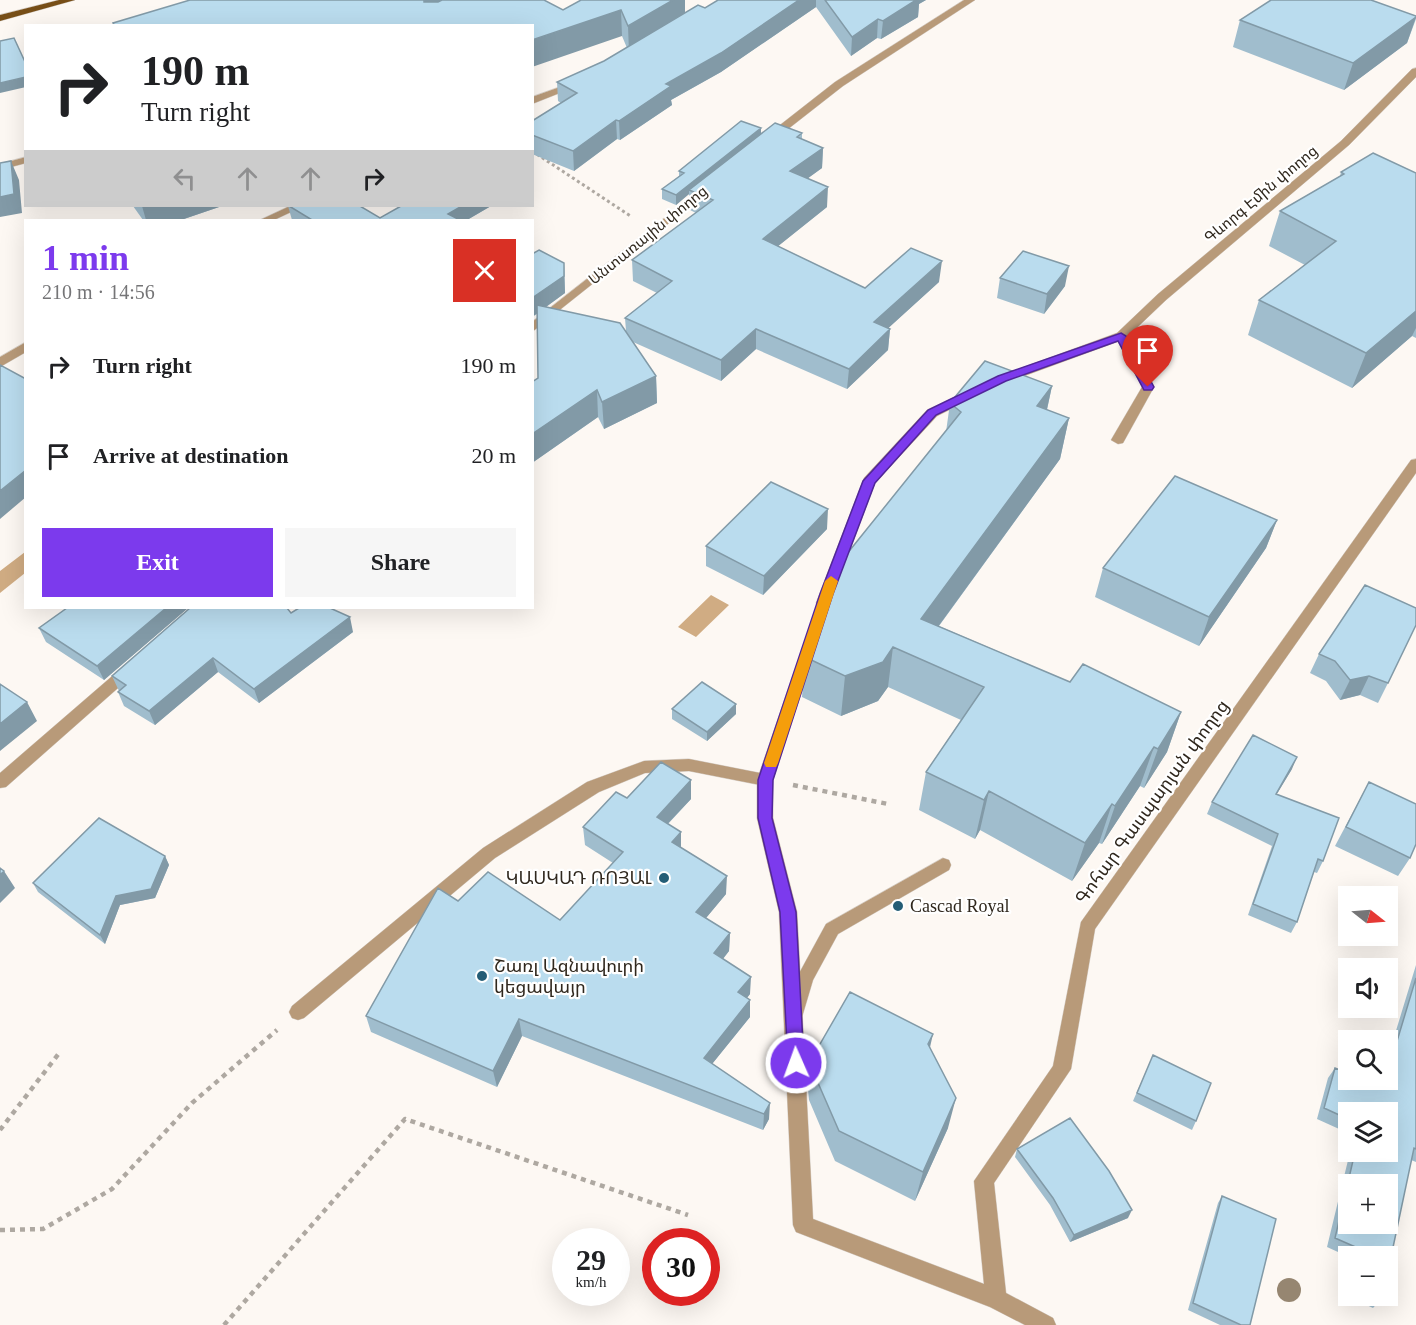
<!DOCTYPE html>
<html lang="en">
<head>
<meta charset="utf-8">
<style>
  :root { --surface:#fff; --page:#f6f6f6; --text:#202124; --muted:#757577; --accent:#7c3aed }
  body { margin:0; font-family:"Times New Roman","Noto Sans Armenian",serif; background:var(--page); color:var(--text); height:100vh; display:flex; flex-direction:column; font-size:22px; white-space:nowrap }
  * { box-sizing:border-box; margin:0 }
  p { font-size:20px; color:var(--muted) }
  .icon { flex:none; width:33px; height:33px; fill:none; stroke:currentColor; stroke-width:2; stroke-linecap:round; stroke-linejoin:round }
  .map { position:relative; flex:1; overflow:hidden }
  .details { position:absolute; left:24px; top:219px; width:510px; height:390px; display:flex; flex-direction:column; background:var(--surface); border-radius:0px; box-shadow:0 6px 24px #0002 }
  .details>* { flex:none }
  .hud { position:absolute; left:24px; top:24px; width:510px; height:183px; border-radius:0px; box-shadow:0 6px 24px #0002; background:#fff; color:var(--text); overflow:hidden }
  .needle { width:39px; rotate:107deg }
  .tools { position:absolute; left:1338px; top:886px; display:grid; gap:12px }
  .tools a { display:grid; place-items:center; width:60px; height:60px; border-radius:0px; background:var(--surface); box-shadow:0 6px 24px #0002; font-size:30px }
  .speed { position:absolute; left:552px; top:1228px; display:flex; gap:12px; font-size:30px; font-weight:700; text-align:center }
  .speed>* { display:grid; place-content:center; width:78px; height:78px; border-radius:50%; background:var(--surface); box-shadow:0 6px 24px #0002; line-height:1 }
  .speed small { font-size:15px; font-weight:400 }
  .speed .limit { border:9px solid #d22; background:#fff; color:#111 }
  .pin { position:absolute; display:grid; place-items:center; width:51px; height:51px; color:#fff; margin:-62px -26px; border-radius:50% 50% 50% 0; rotate:-45deg; box-shadow:0 0 6px #0007 }
  .pin .icon { rotate:45deg }
  .me { position:absolute; width:66px; margin:-33px; rotate:358deg; stroke-linejoin:round; filter:drop-shadow(0 0 4px #0008) }
  .turn { display:flex; align-items:center; gap:21px; height:126px; padding:0 18px; font-size:27px }
  .turn .icon { width:78px; height:78px; stroke-width:2.5 }
  .turn b { display:block; font-size:42px; line-height:51px }
  .lanes { display:flex; align-items:center; height:57px; padding:0 18px; background:#0003; justify-content:center; gap:30px; direction:ltr }
  .lanes .off { opacity:.35 }
  .round { display:grid; place-items:center; flex:none; width:63px; height:63px; border-radius:0px; background:var(--page) }
  .head { display:flex; align-items:center; justify-content:space-between; height:102px; padding:0 18px }
  h1 { font-size:36px; font-weight:700; line-height:45px; color:var(--accent) }
  .cta { display:flex; gap:12px; margin-top:auto; padding:12px 18px }
  .cta a { flex:1; height:69px; border-radius:0px; background:var(--accent); color:#fff; font-size:24px; font-weight:700; line-height:69px; text-align:center }
  .cta a+a { background:var(--page); color:var(--text) }
  ul { padding:0; list-style:none }
  li { display:flex; align-items:center; gap:18px; height:90px; padding:0 18px }
  li div { flex:1 }
  li b { display:block; font-size:22px }
  li em { font-style:normal }
  .map>svg:first-child { display:block }
  .water { fill:#d0ac83 }
  .lines { fill:none; stroke-linecap:round; stroke-linejoin:round }
  .service-casing { stroke:#d8d2cc; stroke-width:1 }
  .minor-casing { stroke:#d8d2cc; stroke-width:1 }
  .primary-casing { stroke:#d8d2cc; stroke-width:1 }
  .path-far1 { stroke:#aea8a1; stroke-width:3; stroke-dasharray:3 3; stroke-linecap:butt }
  .path { stroke:#aea8a1; stroke-width:4.5; stroke-dasharray:5 5; stroke-linecap:butt }
  .service { fill:#b89a79; fill-rule:evenodd }
  .minor { fill:#b89a79; fill-rule:evenodd }
  .primary { fill:#774e17; fill-rule:evenodd }
  .tree { fill:#968671 }
  .wall { fill:#a0bdcd }
  .shaded-wall { fill:#829aa7 }
  .building { fill:#badcee; stroke:#829aa7; stroke-width:1.5; fill-rule:evenodd }
  .route { fill:#7c3aed; stroke:#51269a; stroke-width:1.5 }
  .slow { fill:#f59e0b }
  .poi-dot { fill:#245d76; stroke:#fff; stroke-width:2 }
  .labels { text-anchor:middle; dominant-baseline:central; stroke-width:4.5; stroke-linejoin:round; paint-order:stroke }
  .far-street-label { font-size:15px; fill:#2f271d; stroke:#fff }
  .street-label { font-size:18px; fill:#2f271d; stroke:#fff }
  .poi-label { font-size:18px; fill:#2f271d; stroke:#fff; text-anchor:start }
</style>
</head>
<body>
<div class="map">
<svg width="1416" height="1325" viewBox="0 0 1416 1325">
  <rect width="100%" height="100%" fill="#fdf8f3"/>
  <path class="water" d="M25,552V573L0,593V571Z
    M711,595L729,605L696,637L678,627Z"/>
  <g class="lines">
    <defs>
      <path id="service" d="M1121,332L1127,336L1154,387L1123,443L1118,444L1111,440L1142,387L1115,336Z
        M689,759L765,774L771,775L773,780L771,785L765,786L689,771L645,773L599,792L495,858L304,1018L298,1020L292,1018L289,1012L292,1006L483,848L587,782L644,761Z
        M943,858L949,860L951,865L949,870L838,934L813,980L802,1017L796,1019L790,1017L787,1011L796,979L826,924Z"/>
      <path id="minor" d="M964,0H975L843,86L774,140H766V136L835,82Z
        M1416,68V77L1349,145L1166,300L1125,339L1002,384H994L992,381L994,378L1117,333L1158,294L1341,141L1412,69Z
        M571,83L580,85L532,104V97Z
        M26,157V163L0,170V164Z
        M704,187L708,188V192L532,332V322Z
        M290,206H304L274,220H260Z
        M26,342V352L0,367V357Z
        M968,391L973,392L974,395L973,398L937,416L875,483L830,603L828,607H818L816,603L864,478L927,410Z
        M1416,459V473L1095,929L1071,1069L994,1183L1006,1293L1053,1318L1056,1325H1025L990,1307L796,1232L793,1225L779,912L757,818V780L806,637H816L818,641L773,780V818L797,912L813,1219L984,1284L974,1181L1053,1066L1081,922L1411,460Z
        M130,663L135,665L138,669L135,673L6,787L0,788V773L125,665Z"/>
      <path id="primary" d="M59,0H75L0,21V15Z"/>
    </defs>
    <use href="#service" class="service-casing"/>
    <use href="#minor" class="minor-casing"/>
    <use href="#primary" class="primary-casing"/>
    <path class="path-far1" d="M532,151L632,217"/>
    <path class="path" d="M793,785L888,804
      M0,1130L60,1052
      M0,1230L43,1229L112,1189L192,1103L277,1030
      M224,1325L405,1119L688,1215"/>
    <use href="#service" class="service"/>
    <use href="#minor" class="minor"/>
    <use href="#primary" class="primary"/>
  </g>
  <circle class="tree" cx="1289" cy="1290" r="12"/>
  <path class="wall" d="M581,0L685,13L705,8L718,0H926L919,4L918,17L881,39L877,38L851,56L816,7L721,72L671,100L672,105L620,140L617,139L574,171L532,154V121L561,103L558,101L557,82L604,61L627,48L622,36L532,26H113V23L563,10Z
    M1416,16V19L1407,43L1344,90L1233,47L1240,20Z
    M802,133V139L823,148L822,168L808,178L827,207L778,246L865,288L939,282L888,328L890,329L888,350L847,389L756,349L721,381L633,342L656,376L657,403L604,429L598,417L532,463V382L538,378L537,314L532,317V254L564,263L565,293L546,307L626,331L625,318L657,293L633,281L632,260L696,213L690,210L689,194L676,205L662,199V189L679,176V171L761,134Z
    M1341,172L1416,173V338L1412,336L1352,388L1248,335L1259,300L1305,265L1269,246L1280,211L1340,176Z
    M133,206H222L181,220H143Z
    M288,206L380,218L401,206H491L467,220H292Z
    M1000,278L1065,286L1044,314L997,298Z
    M1052,386L1047,410L1069,418L1060,459L939,626L1070,682L1181,712L1167,752L1144,788L1140,786L1102,844L1099,843L1072,881L980,830L975,839L919,810L926,772L961,720L888,687L878,701L841,716L802,697L805,657L946,432L950,403Z
    M1277,520L1266,548L1199,646L1095,597L1103,568Z
    M827,529L763,595L706,566V546Z
    M188,608L104,680L46,642L39,628Z
    M291,613L353,632L259,703L218,672L155,725L124,706L118,692L119,691L112,676Z
    M1319,654L1388,683L1378,703L1360,695L1340,700L1326,681L1310,673Z
    M736,704V714L707,741L672,719V709Z
    M1292,769L1277,794L1323,861L1317,873L1314,872L1297,922L1291,933L1248,915L1272,846L1207,814L1212,802Z
    M691,780V799L668,824L681,848L726,894L706,918L730,933L729,951L723,959L750,994L747,998L750,1017L712,1064L769,1119L763,1130L522,1036L497,1087L371,1032L366,1016L458,901L560,920L613,863L585,845L583,827L627,798Z
    M1369,782L1410,858L1398,876L1335,846Z
    M165,856L169,865L155,898L120,905L105,944L38,892L33,883Z
    M1416,965V1162L1411,1160L1388,1257H1349L1327,1247L1350,1152H1388V1113H1348V1133L1317,1119L1328,1078L1335,1068L1348,1080H1388V1057Z
    M930,1047L948,1128L915,1201L835,1161L809,1100L808,1089L812,1058Z
    M1153,1055L1196,1121L1192,1130L1133,1101Z
    M1017,1149L1128,1218L1070,1242L1050,1205L1015,1157Z
    M1222,1196L1250,1325H1220L1188,1310L1218,1203Z
    M1348,1272V1296H1382L1381,1299L1373,1308L1343,1294Z"/>
  <path class="shaded-wall" d="M424,0H479L427,24Z
    M673,0H685V19L629,52L628,26Z
    M799,0H816V7L721,72L671,100L672,105L620,140L619,121L666,84Z
    M906,0H926L919,4L918,17L881,39L883,21Z
    M621,10L622,36L532,67V40Z
    M1416,17L1407,43L1344,90L1353,63Z
    M878,19L877,38L851,56L852,37Z
    M26,77V87L0,93V83Z
    M616,120L617,139L574,171L573,151Z
    M761,128V138L689,190V194L676,205V195Z
    M823,148L822,168L789,192L790,171Z
    M11,161L19,180L22,213L0,217V197Z
    M828,187L827,207L762,259L763,239Z
    M142,206H222L181,220H146Z
    M462,206H491L467,220H449L448,214Z
    M942,261L939,282L872,343L874,322Z
    M564,263L565,293L532,317V298Z
    M1069,266L1065,286L1044,314L1047,294Z
    M1416,311V328L1412,336L1352,388L1366,353Z
    M756,329V349L721,381V360Z
    M890,329L888,350L847,389L849,369Z
    M656,376L657,403L604,429L602,402Z
    M1052,386L1043,427L1037,406Z
    M597,390L598,417L532,463V434Z
    M1069,418L1060,459L916,657L921,619Z
    M26,470V497L0,519V491Z
    M828,509L827,529L763,595L764,576Z
    M1277,520L1266,548L1199,646L1209,617Z
    M166,608H188L104,680L97,666Z
    M350,617L353,632L259,703L254,689Z
    M893,647L888,687L878,701L841,716L845,676Z
    M213,658L218,672L155,725L149,711Z
    M1369,676L1360,695L1340,700L1350,680Z
    M27,702L37,721L0,751V724Z
    M736,704V714L707,741V732Z
    M1181,712L1167,752L1144,788L1158,749Z
    M1154,747L1140,786L1102,844L1115,806Z
    M1297,757L1292,769L1270,805L1276,794Z
    M691,780V799L657,835V817Z
    M989,791L980,830L975,839L984,800Z
    M1112,804L1099,843L1072,881L1085,843Z
    M681,832V850L672,842Z
    M165,856L169,865L155,898L120,905L105,944L100,935L116,896Z
    M4,871L15,888L0,903V875Z
    M727,876L726,894L696,930V912Z
    M730,933L729,951L714,970V953Z
    M751,977L750,994L738,1009V992Z
    M750,1000V1017L704,1074V1058Z
    M519,1019L522,1036L497,1087L493,1071Z
    M933,1034L926,1065L928,1044Z
    M956,1098L948,1128L915,1201L923,1172Z
    M770,1103L769,1119L763,1130L764,1114Z
    M1132,1210L1128,1218L1070,1242L1074,1235Z"/>
  <path class="building" d="M190,0H424V2H438L442,0H544L563,10L581,0H673L628,26L621,10L532,40V26H115L113,23Z
    M718,0H799L721,53L666,84L671,86L619,121L616,120L573,151L532,135V121L577,93L557,82L604,61L698,5L705,8Z
    M825,0H916L883,21L878,19L852,37Z
    M1271,0H1371L1416,16V17L1353,63L1240,20Z
    M14,38L26,64V77L0,83V41Z
    M741,121L761,128L676,195L662,189L684,173L679,171Z
    M775,123L802,133L797,137L823,148L790,171L828,187L763,239L865,288L911,248L942,261L874,322L890,329L849,369L756,329L721,360L625,318L672,281L632,260L713,200L689,190Z
    M1373,153L1416,173V311L1366,353L1259,300L1336,241L1280,211L1344,174L1341,172Z
    M11,161L14,194L0,197V163Z
    M289,206H360L380,218L401,206H462L448,214L460,220H312Z
    M539,250L564,263V276L532,298V254Z
    M1023,251L1069,266L1047,294L1000,278Z
    M537,305L620,323L656,376L602,402L597,390L532,434V382L538,378Z
    M985,361L1052,386L1037,406L1069,418L921,619L1070,682L1083,664L1181,712L1158,749L1154,747L1115,806L1112,804L1085,843L989,791L984,800L926,772L984,687L893,647L883,662L845,676L805,657L825,597L838,565L961,412L950,403Z
    M0,365L26,379V470L0,491Z
    M1175,476L1277,520L1209,617L1103,568Z
    M771,482L828,509L764,576L706,546Z
    M1365,585L1416,608V625L1388,683L1369,676L1350,680L1335,661L1319,654Z
    M67,608H166L97,666L39,628Z
    M190,608H287L291,613L299,608H330L350,617L254,689L213,658L149,711L118,692L126,685L112,676Z
    M702,682L736,704L707,732L672,709Z
    M0,684L27,702L0,724Z
    M1253,735L1297,757L1276,794L1339,818L1323,861L1318,859L1297,922L1253,904L1278,834L1212,802Z
    M661,762L691,780L657,817L681,832L672,842L727,876L696,912L730,933L714,953L751,977L738,992L750,1000L704,1058L770,1103L764,1114L519,1019L493,1071L366,1016L438,888L458,901L488,872L560,920L623,852L583,827L616,792L627,798Z
    M1369,782L1416,804V844L1410,858L1346,827Z
    M99,818L165,856L151,889L116,896L100,935L33,883Z
    M0,868L4,871L0,875Z
    M1416,978V1149L1414,1148L1388,1271V1257H1358L1360,1249L1335,1238L1355,1152H1388V1113H1348V1119L1324,1108L1335,1068L1348,1073V1080H1388V1071ZM1348,1185H1388V1224H1348Z
    M850,992L933,1034L928,1044L956,1098L923,1172L839,1131L812,1069V1058Z
    M1153,1055L1211,1083L1196,1121L1137,1093Z
    M1070,1118L1109,1171L1132,1210L1074,1235L1053,1198L1017,1149Z
    M1222,1196L1276,1219L1250,1325H1241L1193,1303Z
    M1374,1296H1382L1381,1299Z"/>
  <path class="route" d="M1121,333L1126,336L1154,387L1152,390H1144L1118,341L1006,381L936,415L875,483L833,594L773,780L772,818L796,912L804,1063L802,1069L796,1071L790,1069L788,1063L780,912L758,818V780L820,594L863,481L928,410L998,376Z"/>
  <path class="slow" d="M831,576L838,581L778,763L776,767H766L764,763L825,581Z"/>
  <g class="poi-dot">
    <circle cx="664" cy="878" r="6"/>
    <circle cx="898" cy="906" r="6"/>
    <circle cx="482" cy="976" r="6"/>
  </g>
  <g class="labels">
    <g class="far-street-label">
      <text transform="translate(1261 194) rotate(-40)">Գևորգ Էմին փողոց</text>
      <text transform="translate(648 235) rotate(-39)">Անտառային փողոց</text>
    </g>
    <g class="street-label">
      <text transform="translate(1152 802) rotate(-54)">Գոհար Գասպարյան փողոց</text>
    </g>
    <g class="poi-label">
      <text x="652" y="878" text-anchor="end">ԿԱՍԿԱԴ ՌՈՅԱԼ</text>
      <text x="910" y="906">Cascad Royal</text>
      <text x="494" y="966">Շառլ Ազնավուրի<tspan x="494" dy="21">կեցավայր</tspan></text>
    </g>
  </g>
</svg>
<div class="tools">
<a><svg class="needle" viewBox="-14 -14 28 28"><path d="M0-13l5 13h-10z" fill="#e53935"/><path d="M0 13l5-13h-10z" fill="#757577"/></svg></a>
<a><svg class="icon" aria-label="sound" viewBox="0 0 24 24"><path d="M4 9h4l5-4v14l-5-4H4zM17 9q2 3 0 6"/></svg></a>
<a><svg class="icon" aria-label="search" viewBox="0 0 24 24"><circle cx="10" cy="10" r="6"/><path d="M15 15l6 6"/></svg></a>
<a><svg class="icon" aria-label="layers" viewBox="0 0 24 24"><path d="M12 4l9 5-9 5-9-5zM3 14l9 5 9-5"/></svg></a>
<a>+</a>
<a>−</a>
</div>
<div class="speed"><div>29<small>km/h</small></div><div class="limit">30</div></div>
<div class="pin" style="left:1148px;top:387px;background:#d93025"><svg class="icon" aria-label="arrive" viewBox="0 0 24 24"><path d="M6 21V4h12l-3 4 3 4H6"/></svg></div>
<svg class="me" style="left:796px;top:1063px" viewBox="-20 -20 40 40"><circle r="17" fill="#7c3aed" stroke="#fff" stroke-width="3"/><path d="M0-11L8 9 0 5-8 9z" fill="#fff"/></svg>
<div class="hud">
<div class="turn"><svg class="icon" aria-label="right" viewBox="0 0 24 24"><path d="M7 20v-9h11M14 6l5 5-5 5"/></svg><div><b>190 m</b>Turn right</div></div>
<div class="lanes"><svg class="icon off" aria-label="left" viewBox="0 0 24 24"><path d="M17 20v-9H6M10 6l-5 5 5 5"/></svg><svg class="icon off" aria-label="ahead" viewBox="0 0 24 24"><path d="M12 20V5M6 11l6-6 6 6"/></svg><svg class="icon off" aria-label="ahead" viewBox="0 0 24 24"><path d="M12 20V5M6 11l6-6 6 6"/></svg><svg class="icon" aria-label="right" viewBox="0 0 24 24"><path d="M7 20v-9h11M14 6l5 5-5 5"/></svg></div>
</div>
<section class="details">
<div class="head"><div><h1>1 min</h1><p>210 m · 14:56</p></div><a class="round" style="background:#d93025;color:#fff"><svg class="icon" aria-label="close" viewBox="0 0 24 24"><path d="M6 6l12 12M18 6L6 18"/></svg></a></div>
<ul>
<li><svg class="icon" aria-label="right" viewBox="0 0 24 24"><path d="M7 20v-9h11M14 6l5 5-5 5"/></svg><div><b>Turn right</b></div><em>190 m</em></li>
<li><svg class="icon" aria-label="arrive" viewBox="0 0 24 24"><path d="M6 21V4h12l-3 4 3 4H6"/></svg><div><b>Arrive at destination</b></div><em>20 m</em></li>
</ul>
<div class="cta"><a>Exit</a><a>Share</a></div>
</section>
</div>
</body>
</html>
